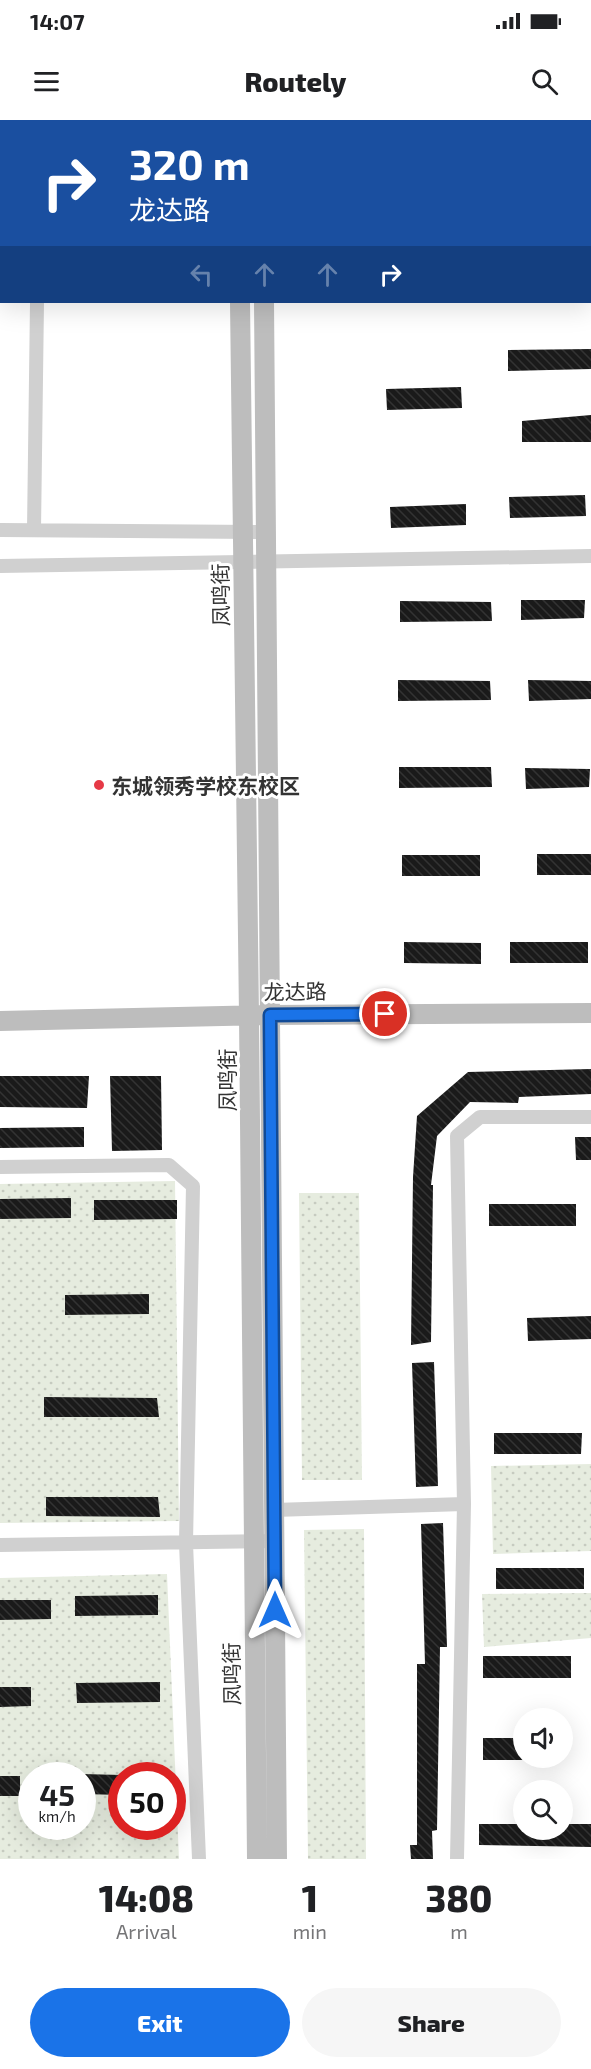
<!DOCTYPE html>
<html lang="en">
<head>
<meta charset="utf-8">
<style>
  :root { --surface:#fff; --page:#f6f6f6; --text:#202124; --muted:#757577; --accent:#1a73e8 }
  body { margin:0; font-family:"Exo 2","Noto Sans SC",sans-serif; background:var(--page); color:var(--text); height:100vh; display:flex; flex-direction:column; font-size:22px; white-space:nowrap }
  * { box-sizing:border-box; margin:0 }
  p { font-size:20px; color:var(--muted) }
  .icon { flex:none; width:33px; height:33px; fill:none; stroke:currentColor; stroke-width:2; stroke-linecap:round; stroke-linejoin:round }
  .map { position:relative; height:1739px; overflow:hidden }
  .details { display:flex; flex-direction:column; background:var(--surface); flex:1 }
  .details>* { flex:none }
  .hud { position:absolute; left:0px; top:0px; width:591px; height:183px; box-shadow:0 6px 24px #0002; background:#1a4fa0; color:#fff; overflow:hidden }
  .fabs { position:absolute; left:513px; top:1588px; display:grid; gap:12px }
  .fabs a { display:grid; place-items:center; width:60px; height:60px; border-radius:50%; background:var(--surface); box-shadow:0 6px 24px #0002; font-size:30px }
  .speed { position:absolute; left:18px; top:1642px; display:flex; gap:12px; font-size:30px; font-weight:700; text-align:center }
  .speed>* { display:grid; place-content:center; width:78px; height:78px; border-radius:50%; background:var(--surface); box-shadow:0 6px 24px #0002; line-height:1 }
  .speed small { font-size:15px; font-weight:400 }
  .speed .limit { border:9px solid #d22; background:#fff; color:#111 }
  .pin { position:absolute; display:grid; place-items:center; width:51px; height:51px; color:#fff; margin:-26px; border:3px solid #fff; border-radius:50%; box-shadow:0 2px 6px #0007 }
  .me { position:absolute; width:66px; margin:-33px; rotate:0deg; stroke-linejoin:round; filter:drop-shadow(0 0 4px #0008) }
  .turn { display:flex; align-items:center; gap:21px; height:126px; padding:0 30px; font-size:27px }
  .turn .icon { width:78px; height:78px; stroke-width:2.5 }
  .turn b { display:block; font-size:42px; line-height:51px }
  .lanes { display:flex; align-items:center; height:57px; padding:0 30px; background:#0003; justify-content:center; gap:30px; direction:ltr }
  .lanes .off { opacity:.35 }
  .eta { display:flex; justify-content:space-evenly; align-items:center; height:102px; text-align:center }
  .eta b { font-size:36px; font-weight:800; line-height:42px }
  .cta { display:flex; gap:12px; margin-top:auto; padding:12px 30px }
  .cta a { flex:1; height:69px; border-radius:36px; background:var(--accent); color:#fff; font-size:24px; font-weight:800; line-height:69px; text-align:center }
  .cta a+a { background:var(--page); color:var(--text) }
  .status { display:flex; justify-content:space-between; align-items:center; height:42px; padding:0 30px; background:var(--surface); direction:ltr }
  .status svg { height:16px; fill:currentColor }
  header { display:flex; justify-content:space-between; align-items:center; height:78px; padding:0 30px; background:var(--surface); font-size:27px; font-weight:800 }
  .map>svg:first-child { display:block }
  .park { fill:url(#park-dots); fill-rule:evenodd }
  .building { fill:url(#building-back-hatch) }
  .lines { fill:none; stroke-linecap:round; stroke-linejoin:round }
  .street { stroke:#d0d0d0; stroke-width:14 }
  .secondary { stroke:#bdbdbd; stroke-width:20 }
  .route-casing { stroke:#114b97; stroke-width:15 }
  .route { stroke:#1a73e8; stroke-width:10 }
  .poi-dot { fill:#e63946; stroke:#fff; stroke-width:2 }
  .labels { text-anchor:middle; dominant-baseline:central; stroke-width:6; stroke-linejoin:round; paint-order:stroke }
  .street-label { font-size:21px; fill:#333; stroke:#fff }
  .poi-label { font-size:21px; font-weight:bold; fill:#333; stroke:#fff; text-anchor:start }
</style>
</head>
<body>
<div class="status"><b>14:07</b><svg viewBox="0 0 49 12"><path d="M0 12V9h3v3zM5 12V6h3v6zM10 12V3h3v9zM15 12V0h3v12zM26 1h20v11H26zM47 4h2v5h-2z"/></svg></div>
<header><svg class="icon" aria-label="menu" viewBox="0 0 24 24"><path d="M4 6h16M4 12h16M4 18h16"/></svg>Routely<svg class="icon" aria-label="search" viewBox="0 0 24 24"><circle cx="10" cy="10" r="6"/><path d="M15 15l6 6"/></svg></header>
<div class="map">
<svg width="591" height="1739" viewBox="0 0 591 1739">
  <defs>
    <pattern id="park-dots" width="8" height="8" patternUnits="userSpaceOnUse" patternTransform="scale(1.5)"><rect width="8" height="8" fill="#e6ecdf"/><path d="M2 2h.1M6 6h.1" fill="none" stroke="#c6cbc0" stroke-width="1.8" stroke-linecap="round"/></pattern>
    <pattern id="building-back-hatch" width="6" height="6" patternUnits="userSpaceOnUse" patternTransform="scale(1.5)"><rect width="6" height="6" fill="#1a1a1a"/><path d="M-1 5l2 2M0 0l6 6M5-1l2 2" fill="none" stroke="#333"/></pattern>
  </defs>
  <rect width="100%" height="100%" fill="#fff"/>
  <path class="park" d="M175,1061L179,1401L0,1403V1064Z
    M299,1073H359L362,1360H302Z
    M591,1344V1431L493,1434L491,1346Z
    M364,1409L366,1739H308L304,1410Z
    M167,1454L179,1739H0V1458ZM32,1656H82V1707H32ZM122,1656H172V1707H122Z
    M591,1473V1518L484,1527L482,1474Z"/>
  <path class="building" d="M591,229V249L508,251V230Z
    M461,267L462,288L387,290L386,269Z
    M591,295V322H522V301Z
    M585,375L586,396L510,398L509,377Z
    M466,384V405L391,408L390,387Z
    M521,480H585L584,498L521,500Z
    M400,481L491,482L492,501L400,502Z
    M398,560L490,561L491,580L398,581Z
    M528,560L591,561V579L529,581Z
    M399,647H491L492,667L399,668Z
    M525,648L590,649L589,667L526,669Z
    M537,734H591V755H537Z
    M402,735H480V756H402Z
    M404,822L481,823V844L404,843Z
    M510,822H588V843H510Z
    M591,949V974L519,977L518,983L470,982L437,1016L431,1065H433L431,1222L411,1225L413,1057L417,996L468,952Z
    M0,956H89L87,988L0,987Z
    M110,956H161L162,1030L112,1031Z
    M84,1007V1027L0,1028V1008Z
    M575,1017H591V1040H576Z
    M71,1078V1098L0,1099V1079Z
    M94,1080H177V1099L94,1100Z
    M489,1084H576V1106H489Z
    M149,1174V1194L65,1195V1175Z
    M591,1196V1219L528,1221L527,1198Z
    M434,1242L438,1366L416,1367L412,1243Z
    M44,1277L157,1278L159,1297H44Z
    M494,1313H582L581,1334H494Z
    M46,1377H158L160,1397L46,1396Z
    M443,1403L447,1527H440L437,1710L432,1711L433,1739H411L410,1725H417V1544H425L421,1404Z
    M496,1448H584V1469H496Z
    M158,1475V1495L75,1496V1476Z
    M0,1480H51V1499L0,1500Z
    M483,1536H571V1558H483Z
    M160,1562V1582L77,1583L76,1563Z
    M0,1567H31V1586L0,1587Z
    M483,1618H524V1640H483Z
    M82,1654L122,1655V1675L82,1674Z
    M0,1656H20V1676H0Z
    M479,1704H524V1710H562V1704H591V1727L479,1725Z"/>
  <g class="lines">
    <path class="street" d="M0,99H2
      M0,410L266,412
      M34,410L37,182
      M0,446L591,436
      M0,1047L169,1045L193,1066L186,1423L199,1739
      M274,1390L464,1384L457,1016L480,997H591
      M0,1425L274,1421
      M457,1739L464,1384"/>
    <path class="secondary" d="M238,0V2
      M262,0V2
      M240,182L249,896L257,1739
      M264,182L277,1739
      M0,901L270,895L591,893"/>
  </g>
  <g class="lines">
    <defs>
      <path id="route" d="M275,1490L270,895L385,894"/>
    </defs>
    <use href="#route" class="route-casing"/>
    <use href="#route" class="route"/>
  </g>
  <circle class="poi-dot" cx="99" cy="665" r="6"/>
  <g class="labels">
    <g class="street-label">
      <text transform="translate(220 475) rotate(-91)">凤鸣街</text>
      <text transform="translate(295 871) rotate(-1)">龙达路</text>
      <text transform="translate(226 960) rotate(-90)">凤鸣街</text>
      <text transform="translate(231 1554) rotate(-91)">凤鸣街</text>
    </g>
    <g class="poi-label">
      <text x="111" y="665">东城领秀学校东校区</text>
    </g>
  </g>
</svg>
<div class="fabs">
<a><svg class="icon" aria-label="sound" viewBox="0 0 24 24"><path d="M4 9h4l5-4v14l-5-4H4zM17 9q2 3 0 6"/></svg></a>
<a><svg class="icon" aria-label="search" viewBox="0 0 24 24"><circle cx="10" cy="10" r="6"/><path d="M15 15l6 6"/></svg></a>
</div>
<div class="speed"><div>45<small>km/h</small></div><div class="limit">50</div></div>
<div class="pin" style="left:385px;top:894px;background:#d93025"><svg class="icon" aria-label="arrive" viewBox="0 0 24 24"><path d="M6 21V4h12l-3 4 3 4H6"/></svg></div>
<svg class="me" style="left:275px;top:1490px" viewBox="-20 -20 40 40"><path d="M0-17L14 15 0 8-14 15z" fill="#1a73e8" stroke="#fff" stroke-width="4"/></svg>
<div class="hud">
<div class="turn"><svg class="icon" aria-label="right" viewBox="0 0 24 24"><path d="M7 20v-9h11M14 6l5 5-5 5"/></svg><div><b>320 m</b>龙达路</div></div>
<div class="lanes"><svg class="icon off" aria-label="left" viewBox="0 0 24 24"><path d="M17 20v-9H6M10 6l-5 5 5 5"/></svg><svg class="icon off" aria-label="ahead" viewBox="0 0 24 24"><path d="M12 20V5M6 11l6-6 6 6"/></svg><svg class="icon off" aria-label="ahead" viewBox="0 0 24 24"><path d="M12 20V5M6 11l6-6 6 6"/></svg><svg class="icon" aria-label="right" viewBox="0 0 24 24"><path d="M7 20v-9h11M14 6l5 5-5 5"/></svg></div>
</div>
</div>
<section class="details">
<div class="eta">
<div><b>14:08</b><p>Arrival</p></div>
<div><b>1</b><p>min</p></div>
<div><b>380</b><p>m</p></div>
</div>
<div class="cta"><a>Exit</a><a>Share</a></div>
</section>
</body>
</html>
